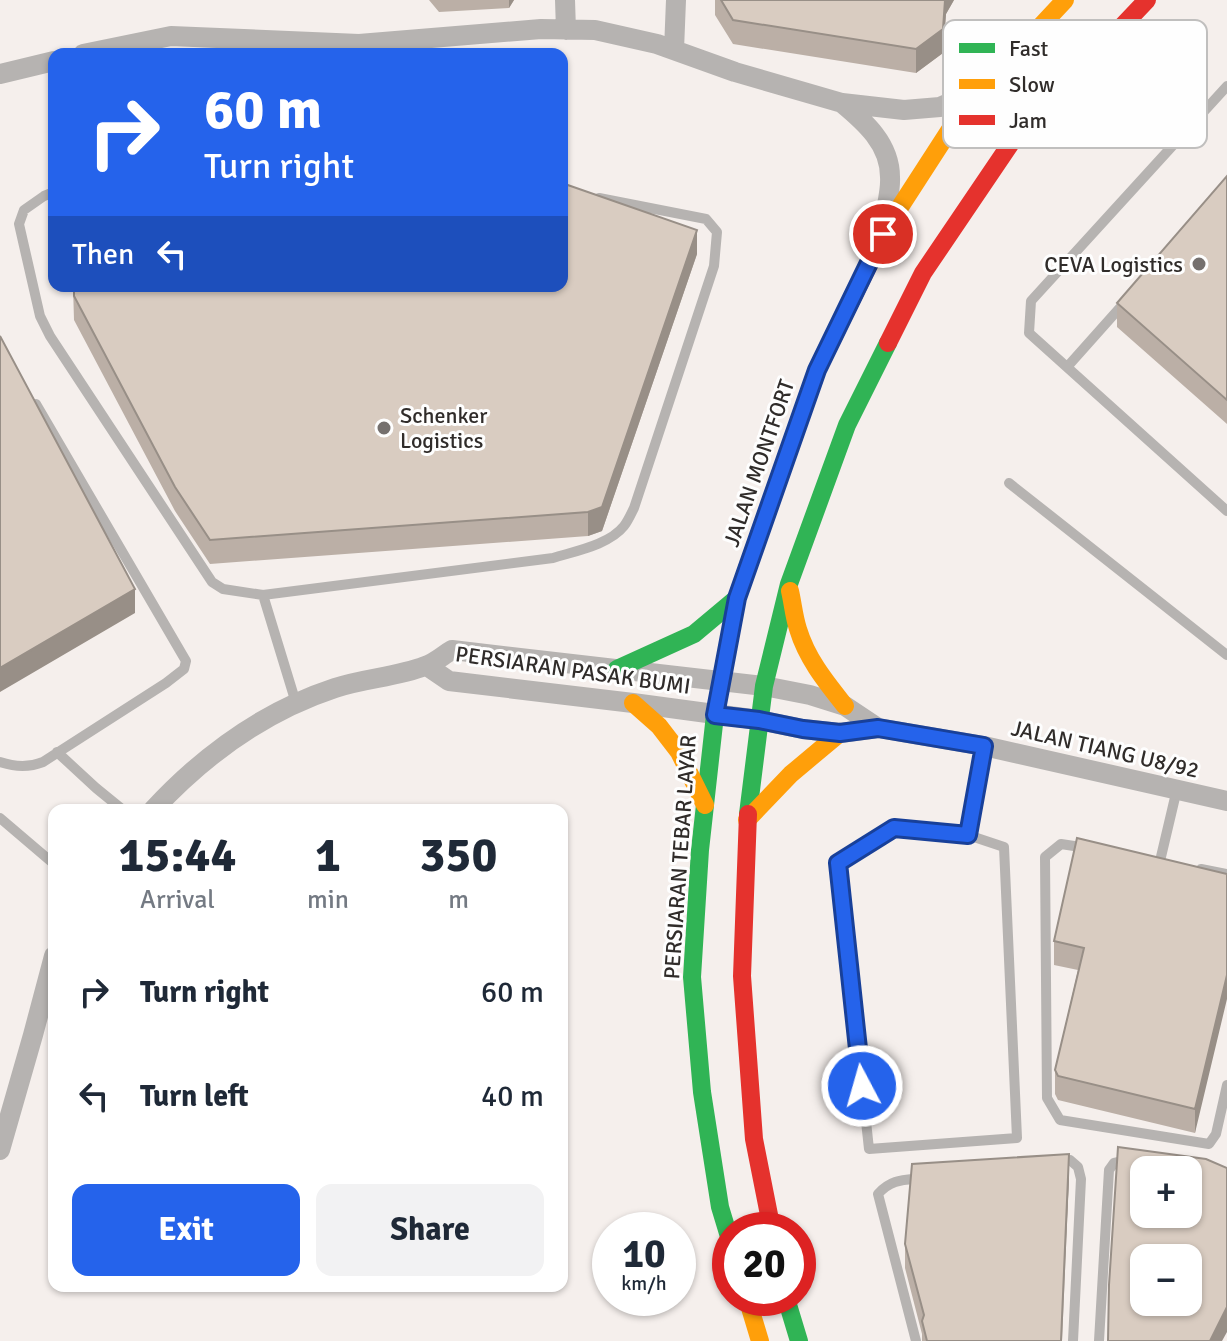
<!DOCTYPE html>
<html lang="en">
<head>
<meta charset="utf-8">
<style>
  :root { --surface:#fff; --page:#f2f2f3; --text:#1f2937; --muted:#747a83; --accent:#2563eb }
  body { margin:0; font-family:Signika,sans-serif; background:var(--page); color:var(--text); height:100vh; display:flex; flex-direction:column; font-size:30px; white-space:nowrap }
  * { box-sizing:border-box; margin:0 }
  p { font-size:26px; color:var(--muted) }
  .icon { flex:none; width:44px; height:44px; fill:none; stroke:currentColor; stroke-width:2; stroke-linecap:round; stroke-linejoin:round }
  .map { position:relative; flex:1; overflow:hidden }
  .details { position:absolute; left:48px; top:804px; width:520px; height:488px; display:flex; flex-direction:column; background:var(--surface); border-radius:16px; box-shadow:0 2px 6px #0004 }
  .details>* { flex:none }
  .hud { position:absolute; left:48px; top:48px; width:520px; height:244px; border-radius:16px; box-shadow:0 2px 6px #0004; background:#2563eb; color:#fff; overflow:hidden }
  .buttons { position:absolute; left:1130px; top:1156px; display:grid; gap:16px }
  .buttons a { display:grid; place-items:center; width:72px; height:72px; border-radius:16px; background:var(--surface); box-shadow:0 2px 6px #0004; font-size:40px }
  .speed { position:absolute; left:592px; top:1212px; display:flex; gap:16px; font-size:40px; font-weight:700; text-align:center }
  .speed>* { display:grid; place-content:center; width:104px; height:104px; border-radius:50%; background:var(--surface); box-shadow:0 2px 6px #0004; line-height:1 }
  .speed small { font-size:20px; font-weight:400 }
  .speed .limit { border:12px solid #d22; background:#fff; color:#111 }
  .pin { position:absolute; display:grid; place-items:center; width:68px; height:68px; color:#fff; margin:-34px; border:4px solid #fff; border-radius:50%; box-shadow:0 2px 8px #0007 }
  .me { position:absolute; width:88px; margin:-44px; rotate:354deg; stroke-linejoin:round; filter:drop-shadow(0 0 6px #0008) }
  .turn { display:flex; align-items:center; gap:28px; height:168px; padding:0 24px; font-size:36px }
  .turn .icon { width:104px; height:104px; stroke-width:2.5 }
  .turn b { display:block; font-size:56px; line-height:68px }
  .then { display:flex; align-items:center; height:76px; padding:0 24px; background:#0003; gap:16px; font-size:30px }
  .eta { display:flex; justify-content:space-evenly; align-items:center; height:136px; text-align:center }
  .eta b { font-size:48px; font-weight:700; line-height:56px }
  .action { display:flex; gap:16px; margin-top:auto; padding:16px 24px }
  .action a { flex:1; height:92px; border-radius:16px; background:var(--accent); color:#fff; font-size:32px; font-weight:700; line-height:92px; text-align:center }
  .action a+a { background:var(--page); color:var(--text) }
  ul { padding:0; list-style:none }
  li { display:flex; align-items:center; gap:24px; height:104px; padding:0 24px }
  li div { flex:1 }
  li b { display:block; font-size:30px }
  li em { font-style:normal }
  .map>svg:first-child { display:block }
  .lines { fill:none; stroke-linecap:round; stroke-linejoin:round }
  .lane { stroke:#b6b3b1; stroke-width:10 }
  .street { stroke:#b6b3b1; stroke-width:20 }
  .fast { stroke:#30b455; stroke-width:18 }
  .slow { stroke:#ff9f0a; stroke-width:18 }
  .jam { stroke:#e5322d; stroke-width:18 }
  .wall { fill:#bbafa6 }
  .shaded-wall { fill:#988f87 }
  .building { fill:#d9ccc1; stroke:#988f87; stroke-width:2; fill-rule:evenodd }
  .route-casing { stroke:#184099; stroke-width:20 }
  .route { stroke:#2563eb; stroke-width:14 }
  .poi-dot { fill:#75706e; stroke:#fefefe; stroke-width:3 }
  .labels { text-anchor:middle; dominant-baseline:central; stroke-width:6; stroke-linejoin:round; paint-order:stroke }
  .poi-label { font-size:22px; fill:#302c2a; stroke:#fefefe; text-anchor:end }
  .street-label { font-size:22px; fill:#302c2a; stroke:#fefefe }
  .key { fill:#fefefe; stroke:#c0bfbe; stroke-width:2 }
  .key-label { font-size:22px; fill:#302c2a }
</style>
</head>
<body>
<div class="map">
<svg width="1227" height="1341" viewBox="0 0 1227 1341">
  <rect width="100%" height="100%" fill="#f5efec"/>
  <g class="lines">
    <path class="lane" d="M1227,86L1031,301L1029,333L1227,511
      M54,192L44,196L24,210L19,224L40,316L50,336L212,582L223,589L263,595
      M1068,366L1125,302
      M1009,483L1227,655
      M296,703L263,595L553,558C575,551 609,545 624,526C628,521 631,514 634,508L714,266L717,232L706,219L599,198
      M57,752L96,788L123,810
      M0,762C15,767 28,768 43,762L166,683L184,669L186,661L36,404
      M0,818L54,864
      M968,835L1004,847L1017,1138L869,1149L838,863L894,828L968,835L984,746
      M1087,848L1061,844L1045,857L1047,1098L1060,1120L1209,1144L1216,1134L1227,1085
      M1160,861L1177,789
      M1201,869L1227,874
      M1057,1161L1070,1160L1078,1167L1081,1179L1073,1341
      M916,1341L878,1194C891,1179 904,1180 922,1178
      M1099,1341L1109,1170L1114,1163L1128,1160"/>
    <path class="street" d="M565,0L566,30
      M674,50L676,0
      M83,54L171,36L359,44L541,29L595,30L657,44L735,72L842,103L904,110L940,107L972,93
      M0,74L54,61
      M842,103C865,122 890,144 890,177C891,191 886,207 884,222
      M427,666L449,681L633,703L759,720L803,729L840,733L878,728L984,746L1227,801
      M153,810C203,756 265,711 335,688C365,678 397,677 425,666C435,663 443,655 452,650L764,686L810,695L845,706L878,728
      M0,1150L33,1035L54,956"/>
    <path class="fast" d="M617,669L694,634L737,598
      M748,814L764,686L789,584L847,425L888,343
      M730,1240L720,1207L702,1092L692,977L700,850L715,715L737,598L755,546
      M786,1298L799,1341"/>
    <path class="slow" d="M889,224L964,108L1065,0
      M790,591C793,604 794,617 798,629C807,659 826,682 845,706
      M633,703L659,726L679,752L705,805
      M747,820L791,774L840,733
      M747,1298L760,1341"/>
    <path class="jam" d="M888,343L923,273L1011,143L1147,0
      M755,546L817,370L889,224
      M748,814L742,976L754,1139L772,1230"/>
  </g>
  <path class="wall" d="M429,0H514L509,8L439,12Z
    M715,0H954L946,14L943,53L916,73L733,44L715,15Z
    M1227,176V424L1117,327V303Z
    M697,254L602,531L588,536L210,564L175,511L74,320L73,286H562Z
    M1227,874L1195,1133L1058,1100L1055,1094V1070L1078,970L1054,965V941Z
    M1069,1178L1062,1341H922V1334L905,1268V1244Z"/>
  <path class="shaded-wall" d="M509,0H514L509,8Z
    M945,0H954L946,14L943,53L916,73V49Z
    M697,230V254L602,531L588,536V512Z
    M135,589V613L0,692V668Z
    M1227,975V999L1195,1133V1109Z
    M1069,1154V1178L1061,1341Z
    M1227,1307V1332L1222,1341H1210Z"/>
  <path class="building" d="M721,0H945L943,29L916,49L733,20Z
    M1227,176V400L1117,303Z
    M562,183L697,230L602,507L588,512L210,540L175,487L74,296V286H562Z
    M0,336L135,589L0,668Z
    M1077,838L1227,874V975L1195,1109L1058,1076L1055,1070L1084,948L1054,941Z
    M1118,1147L1206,1159L1227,1168V1307L1210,1341H1108L1109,1285ZM1144,1170H1188V1214H1144ZM1144,1258H1188V1302H1144Z
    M1069,1154L1061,1341H927L922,1321L924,1315L905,1244L912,1164Z"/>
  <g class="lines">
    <defs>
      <path id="route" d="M862,1086L838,863L894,828L968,835L984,746L878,728L840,733L803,729L759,720L715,715L737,598L817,370L883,234"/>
    </defs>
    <use href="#route" class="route-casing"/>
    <use href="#route" class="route"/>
  </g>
  <g class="poi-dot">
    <circle cx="1199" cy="264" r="8"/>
    <circle cx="384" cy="428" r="8"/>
  </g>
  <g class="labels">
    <g class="poi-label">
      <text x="1183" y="264">CEVA Logistics</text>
      <text x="400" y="415" text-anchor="start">Schenker<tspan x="400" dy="25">Logistics</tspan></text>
    </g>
    <g class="street-label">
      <text transform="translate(759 463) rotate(-71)">JALAN MONTFORT</text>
      <text transform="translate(573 670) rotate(8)">PERSIARAN PASAK BUMI</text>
      <text transform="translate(1105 749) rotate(13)">JALAN TIANG U8/92</text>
      <text transform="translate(680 857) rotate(-86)">PERSIARAN TEBAR LAYAR</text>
    </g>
  </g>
  <rect x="943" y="20" width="264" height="128" rx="12" class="key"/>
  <rect x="959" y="43" width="36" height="10" fill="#30b455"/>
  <rect x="959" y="79" width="36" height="10" fill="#ff9f0a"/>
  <rect x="959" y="115" width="36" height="10" fill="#e5322d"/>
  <g class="key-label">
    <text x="1009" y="56">Fast</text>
    <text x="1009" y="92">Slow</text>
    <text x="1009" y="128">Jam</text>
  </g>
</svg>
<div class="buttons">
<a>+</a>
<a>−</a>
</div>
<div class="speed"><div>10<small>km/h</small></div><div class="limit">20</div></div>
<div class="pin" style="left:883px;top:234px;background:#d93025"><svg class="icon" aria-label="arrive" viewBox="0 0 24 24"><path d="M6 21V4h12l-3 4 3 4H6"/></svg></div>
<svg class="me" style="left:862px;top:1086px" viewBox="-20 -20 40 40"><circle r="17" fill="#2563eb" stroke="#fff" stroke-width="3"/><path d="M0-11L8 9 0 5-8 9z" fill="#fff"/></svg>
<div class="hud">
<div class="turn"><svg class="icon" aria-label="right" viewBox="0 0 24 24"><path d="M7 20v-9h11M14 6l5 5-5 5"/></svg><div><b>60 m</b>Turn right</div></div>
<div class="then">Then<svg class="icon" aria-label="left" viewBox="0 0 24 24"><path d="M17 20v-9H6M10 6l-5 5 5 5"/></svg></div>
</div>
<section class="details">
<div class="eta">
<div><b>15:44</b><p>Arrival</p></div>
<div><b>1</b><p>min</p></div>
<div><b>350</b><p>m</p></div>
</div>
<ul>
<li><svg class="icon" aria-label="right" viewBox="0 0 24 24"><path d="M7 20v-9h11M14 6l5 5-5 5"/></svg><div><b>Turn right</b></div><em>60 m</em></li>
<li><svg class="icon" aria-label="left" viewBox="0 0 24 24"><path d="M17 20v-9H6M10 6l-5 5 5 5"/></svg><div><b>Turn left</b></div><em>40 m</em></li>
</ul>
<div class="action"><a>Exit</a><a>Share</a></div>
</section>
</div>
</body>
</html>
